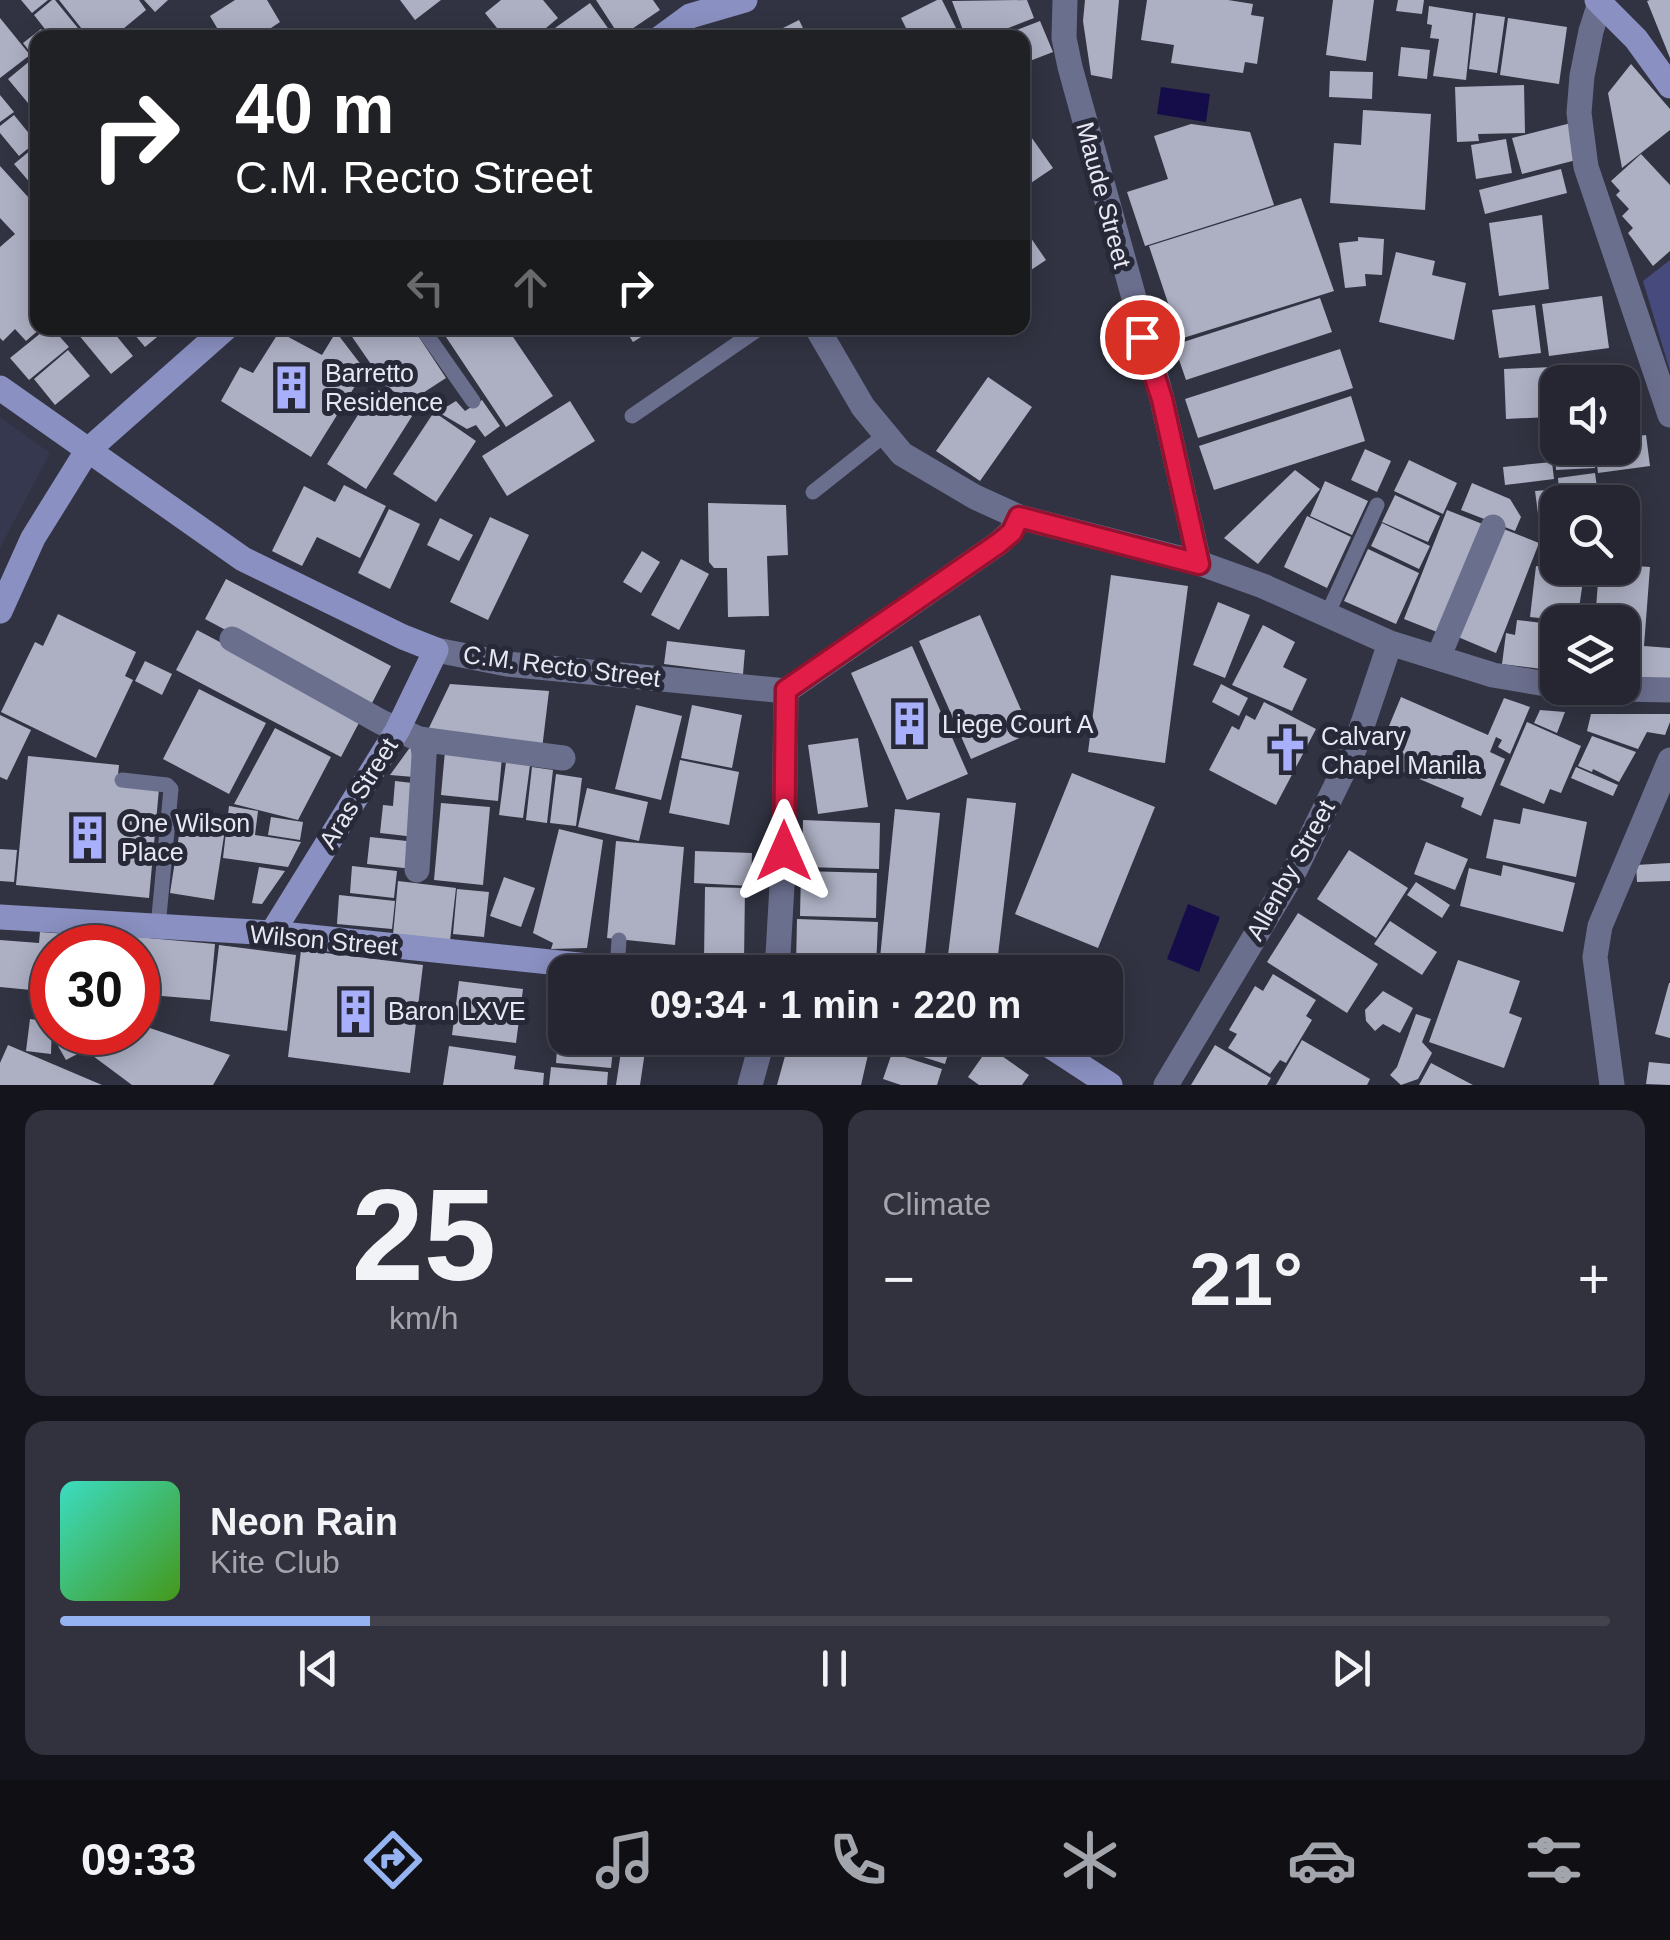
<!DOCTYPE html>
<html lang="en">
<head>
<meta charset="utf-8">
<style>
	:root { --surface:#252632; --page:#31323e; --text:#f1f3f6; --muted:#a3a5ac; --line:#42434d; --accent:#95b2f1 }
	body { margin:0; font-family:Arial,sans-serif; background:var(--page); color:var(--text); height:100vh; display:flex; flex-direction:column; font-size:38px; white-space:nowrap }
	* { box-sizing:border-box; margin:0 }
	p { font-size:32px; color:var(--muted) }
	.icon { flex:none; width:55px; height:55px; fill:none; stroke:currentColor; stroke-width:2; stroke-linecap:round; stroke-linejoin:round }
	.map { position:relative; height:1085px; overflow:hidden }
	.sheet { display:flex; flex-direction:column; gap:25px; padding:25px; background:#14151c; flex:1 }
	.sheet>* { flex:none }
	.hud { position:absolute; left:30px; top:30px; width:1000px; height:305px; border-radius:20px; box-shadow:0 5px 25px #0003,0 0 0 2px var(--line); background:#202124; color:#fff; overflow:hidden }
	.controls { position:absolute; left:1540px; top:365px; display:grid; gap:20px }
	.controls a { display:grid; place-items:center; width:100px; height:100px; border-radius:20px; background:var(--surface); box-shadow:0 5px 25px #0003,0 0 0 2px var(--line); font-size:50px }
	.speed { position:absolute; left:30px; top:925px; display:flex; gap:20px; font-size:50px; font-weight:700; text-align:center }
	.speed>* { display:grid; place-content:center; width:130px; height:130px; border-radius:50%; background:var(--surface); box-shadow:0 5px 25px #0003,0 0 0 2px var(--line); line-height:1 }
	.speed .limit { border:15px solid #d22; background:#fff; color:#111 }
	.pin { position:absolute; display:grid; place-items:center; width:85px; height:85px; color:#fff; margin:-42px; border:5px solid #fff; border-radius:50%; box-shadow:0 2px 10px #0007 }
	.me { position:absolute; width:110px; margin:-55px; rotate:0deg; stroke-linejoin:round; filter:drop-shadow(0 0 8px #0008) }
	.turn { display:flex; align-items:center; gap:35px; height:210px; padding:0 40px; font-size:45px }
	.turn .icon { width:130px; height:130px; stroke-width:2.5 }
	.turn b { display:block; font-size:70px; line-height:85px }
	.lanes { display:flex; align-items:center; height:95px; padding:0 40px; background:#0003; justify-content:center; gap:50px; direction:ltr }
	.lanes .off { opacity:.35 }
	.big { font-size:75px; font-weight:700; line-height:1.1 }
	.sheet .card { flex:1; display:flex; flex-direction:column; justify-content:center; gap:15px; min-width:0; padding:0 35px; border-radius:20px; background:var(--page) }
	.sheet .dial { align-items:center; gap:0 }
	.dial b { font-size:130px; line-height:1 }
	.song { display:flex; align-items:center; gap:30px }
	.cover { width:120px; height:120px; border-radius:15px; background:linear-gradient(135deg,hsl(170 70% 55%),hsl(100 70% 35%)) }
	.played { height:10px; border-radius:5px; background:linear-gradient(90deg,var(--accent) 20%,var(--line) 20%) }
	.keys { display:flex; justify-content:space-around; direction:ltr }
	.heat { display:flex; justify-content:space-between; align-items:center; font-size:55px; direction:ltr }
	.sheet .tiles { flex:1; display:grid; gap:25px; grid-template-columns:1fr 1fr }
	.card:last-child { grid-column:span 2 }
	.trip { position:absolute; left:548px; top:955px; width:575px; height:100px; border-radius:20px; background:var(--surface); box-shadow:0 5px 25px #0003,0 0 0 2px var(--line); font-weight:700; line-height:100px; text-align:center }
	.tabs { display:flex; height:160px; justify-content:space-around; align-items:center; background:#0f0f14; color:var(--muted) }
	.tabs .icon { width:70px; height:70px }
	.tabs .on { color:var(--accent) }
	.tabs b { font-size:45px; color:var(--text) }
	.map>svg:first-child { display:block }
	.built { fill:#35384e }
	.green { fill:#464a7c }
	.water { fill:#150d4a }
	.building { fill:#adb0c3 }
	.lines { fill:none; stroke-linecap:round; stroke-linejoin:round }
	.lane { stroke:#6b6f8e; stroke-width:15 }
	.street { stroke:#6b6f8e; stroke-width:25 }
	.secondary { stroke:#8a90c1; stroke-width:25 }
	.route-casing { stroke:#92132f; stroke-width:25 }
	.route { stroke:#e11d48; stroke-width:18 }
	.labels { text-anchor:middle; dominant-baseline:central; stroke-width:10; stroke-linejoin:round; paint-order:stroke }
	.street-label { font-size:25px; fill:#e7e8f3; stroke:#272938 }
	.poi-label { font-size:25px; fill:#e7e8f3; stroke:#272938; text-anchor:start }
</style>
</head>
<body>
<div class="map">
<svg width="1670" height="1085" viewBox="0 0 1670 1085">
	<rect width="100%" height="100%" fill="#313342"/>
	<path class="built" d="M0 417 50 453 0 548Z"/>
	<path class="green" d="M1670 260V371L1643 281Z"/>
	<path class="water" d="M1161 87 1210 94 1206 122 1157 114Z
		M1188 904 1220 917 1199 972 1167 959Z"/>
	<path class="building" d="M21 0H48L32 13Z
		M52 0H55L86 38H52L34 15Z
		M59 0H139L146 10 112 38H89Z
		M144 0H168L155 12Z
		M235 0H267L280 22 256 38H223L210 16Z
		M400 0H441L415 20Z
		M501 0H543L558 18 534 38H505L485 13Z
		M596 0H653L660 10 620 37Z
		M937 0H942L961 38H911L901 18Z
		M1027 0 1034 18 993 34 994 38H966L952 1Z
		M1085 0H1119L1112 79 1091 75 1083 21Z
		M1147 0H1228L1253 4 1251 15 1264 17 1257 64 1245 62 1243 73 1171 63 1174 45 1141 40Z
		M1333 0H1374L1366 61 1326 55Z
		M1398 0H1424L1422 14 1396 11Z
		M1650 0H1670V58L1647 1Z
		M590 3 615 38H541Z
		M1429 6 1473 13 1466 80 1433 76 1439 39 1430 38 1432 25 1427 24Z
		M1476 13 1505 17 1497 73 1469 69Z
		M0 18 30 55 0 78Z
		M1508 18 1567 27 1559 84 1500 75Z
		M799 20 808 38H763Z
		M1040 21 1053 52 1022 64V38L998 37Z
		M41 29 47 38H38V62L23 43Z
		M1401 47 1430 50 1427 79 1398 76Z
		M31 60 38 68V115L8 79Z
		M1631 64 1670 109V130L1622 168 1608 93Z
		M1330 71 1373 72 1372 99 1329 97Z
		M1524 85 1525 133 1478 134 1479 141 1457 142 1455 87Z
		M0 95 14 112 0 122Z
		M1363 110 1431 114 1425 210 1330 203 1334 143 1361 145Z
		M14 115 36 142 19 156 0 133V126Z
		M1571 123 1580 159 1522 174 1512 138Z
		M1022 124 1053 168 1022 189Z
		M1191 124 1250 132 1274 205 1145 246 1127 192 1168 179 1154 136Z
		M1506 139 1512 173 1476 179 1471 145Z
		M38 144V192L14 164Z
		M1641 154 1670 185V251L1653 266 1628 233 1633 228 1622 216 1629 209 1616 195 1620 191 1611 181Z
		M0 166 38 208V328H41L26 341 15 329 3 341 0 338V247L15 234 0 218Z
		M1561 169 1567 193 1485 214 1479 190Z
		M1301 198 1334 291 1180 339 1149 246Z
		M1542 215 1549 289 1499 296 1489 223Z
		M1022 225 1046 260 1022 276Z
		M1358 237 1384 239 1382 275 1365 274 1366 286 1345 288 1339 243 1358 241Z
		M1396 252 1435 261 1432 275 1466 283 1454 340 1379 322Z
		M1602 296 1609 348 1549 356 1542 304Z
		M1320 298 1332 332 1186 380 1174 345Z
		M1535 305 1541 353 1499 358 1492 310Z
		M47 328H52L69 347 29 380 10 358Z
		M73 328H110L133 356 111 374Z
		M129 328H168L145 347Z
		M346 328H413L446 378 409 402 386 386Z
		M440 328H507L553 396 506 427Z
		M624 328H656L633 342Z
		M279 332 322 355 336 332 365 370 311 457 221 401 240 367 253 373Z
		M1340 349 1353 388 1198 438 1185 399Z
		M68 350 90 376 55 405 34 379Z
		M1575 366V382H1558V430L1550 431 1549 417 1506 419 1504 369Z
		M988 377 1032 407 980 481 936 451Z
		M375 388 414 413 366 489 327 464Z
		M1351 396 1365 441 1214 490 1199 446Z
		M482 400 500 426 485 437 476 425 467 429 438 412 456 401 465 411Z
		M570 401 595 441 507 496 482 456Z
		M434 412 476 441 436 502 393 474Z
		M1646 435 1650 466 1598 473 1595 448H1622V438Z
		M1555 448H1594L1595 468 1556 470Z
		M1365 449 1391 461 1377 492 1351 480Z
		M1409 460 1457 483 1443 514 1394 491Z
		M1552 462 1554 479 1505 485 1503 467Z
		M1295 470 1320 489 1258 564 1224 538Z
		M1595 473 1599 502H1558V534L1541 536 1535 491 1559 489 1558 478Z
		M1325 481 1368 501 1352 535 1310 516Z
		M1472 483 1510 499 1521 517 1515 531 1461 510Z
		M344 485 386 506 360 558 317 537 302 566 272 551 304 486 335 502Z
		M1395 495 1440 516 1428 542 1382 522Z
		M708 503 786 505 788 555 767 556 769 616 728 617 727 568H714L709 562Z
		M389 509 420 524 390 589 358 573Z
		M1447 510 1485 525 1442 634 1404 619Z
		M1307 516 1351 537 1327 588 1284 567Z
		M490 517 529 535 488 620 450 602Z
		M440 518 473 535 459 561 427 545Z
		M1382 523 1430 546 1419 569 1371 546Z
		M1501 528 1539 543 1496 653 1458 637Z
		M1368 549 1419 573 1396 624 1344 601Z
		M642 551 660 562 641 593 623 582Z
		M681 559 709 574 679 630 651 615Z
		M1622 565 1650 567 1644 646 1670 648V679L1622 676V622H1595L1599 568H1622Z
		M1536 566 1584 574 1577 622 1530 617Z
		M1111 575 1188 586 1165 763 1088 752Z
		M226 579 391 666 370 707 205 619Z
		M1218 602 1250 615 1225 678 1193 665Z
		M58 614 136 652 125 676 133 680 96 758 1 712 35 642 43 646Z
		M980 615 1031 733 971 759 919 641Z
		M1517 620 1558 625V671L1502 664 1506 633 1515 635Z
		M1263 625 1295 642 1283 667 1307 679 1292 711 1232 685Z
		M197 630 362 717 341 757 176 670Z
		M667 641 745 650 743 674 664 664Z
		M912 646 968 774 907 800 851 673Z
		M145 661 172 674 162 695 135 681Z
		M450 684 549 691 542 749 426 734Z
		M1221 684 1248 698 1239 716 1212 702Z
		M199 689 266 723 229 794 163 759Z
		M1401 697 1488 735 1504 698 1530 707 1510 754 1498 747 1502 740 1496 737 1490 752 1505 759 1481 816 1461 807 1464 798 1389 766 1403 732 1389 726Z
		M1264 702 1316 729 1276 805 1209 770 1232 726 1239 730 1246 715 1255 720Z
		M636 705 682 716 661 800 615 789Z
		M692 705 742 715 732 768 681 758Z
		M1540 710 1565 712 1557 733 1534 723Z
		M1591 714H1670V722L1665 735 1647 732 1638 749 1587 731Z
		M0 715 31 730 7 780 0 777Z
		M1527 722 1581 746 1561 793 1550 789 1544 804 1500 785Z
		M275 728 331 757 298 820 234 804Z
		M1592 736 1636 752 1619 782 1593 769 1592 772 1578 766Z
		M858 738 868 807 818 814 808 745Z
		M411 746 414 777 390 775Z
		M445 751 502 757 498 801 441 795Z
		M28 756 119 765 117 785 159 789 149 898 16 885Z
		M680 760 739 772 729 825 669 813Z
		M506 762 530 765 523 818 499 815Z
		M532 767 553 770 547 823 526 820Z
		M1576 767 1618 785 1613 796 1571 778Z
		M1072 773 1155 807 1098 948 1015 914Z
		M556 774 582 778 576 826 550 823Z
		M395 781 421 784 415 837 380 833 383 805 393 806Z
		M587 788 648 802 639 841 578 827Z
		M967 798 1016 803 996 972H946Z
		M441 803 490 807 483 885 434 880Z
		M229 806 258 811 255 835 301 842 288 867 223 858Z
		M1523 808 1587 822 1576 877 1486 858 1494 819 1520 824Z
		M895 809 940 813 924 963 880 958Z
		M182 816 226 823 214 900 170 893Z
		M271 817 303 822 300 840 268 835Z
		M803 820 880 823 879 869 802 867Z
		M559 829 603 840 587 948 551 949 553 943 533 933Z
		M370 837 416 842 413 869 367 864Z
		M616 841 684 847 675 945 607 938Z
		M1426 842 1468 859 1455 890 1414 874Z
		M0 849 17 850 14 882 0 881Z
		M1349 850 1408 888 1376 938 1317 899Z
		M695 851 752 853 751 886 694 883Z
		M1670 863V881L1637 882 1636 865Z
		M1503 865 1575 883 1563 932 1460 906 1469 868 1501 876Z
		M352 866 397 871 394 898 350 893Z
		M259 867 285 871 262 904 252 903Z
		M801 871 877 873 876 918 800 916Z
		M504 877 535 888 521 927 490 916Z
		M398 881 456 888 450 941 393 935Z
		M1416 882 1450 905 1442 918 1407 895Z
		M705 887 745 888 744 962 704 961Z
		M457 889 489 892 484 937 453 934Z
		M339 895 395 901 392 929 337 924Z
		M1298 913 1378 964 1347 1013 1267 962Z
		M797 919 878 922 876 967 796 965Z
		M1390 921 1437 952 1422 975 1374 944Z
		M40 932 80 935 79 948H52V992L0 987V940L39 943Z
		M103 934 215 944 210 1000 138 994V948H102Z
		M219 945 296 955 287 1031 210 1021Z
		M301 950 423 965 410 1073 288 1057Z
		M1458 960 1520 981 1509 1013 1522 1018 1504 1068 1429 1042Z
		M1273 974 1316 1000 1306 1016 1312 1020 1286 1063 1280 1060 1270 1074 1228 1048 1237 1034 1229 1030 1255 986 1263 991Z
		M459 981 523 989 516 1043 452 1035Z
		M1669 983H1670V1038L1655 1034Z
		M1383 991 1413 1008 1400 1033 1383 1024 1375 1031 1366 1021 1365 1010Z
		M561 996H565V1031L558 1030Z
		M1416 1014 1431 1019 1422 1042 1432 1053 1418 1079 1401 1085 1390 1075 1397 1067Z
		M30 1019 52 1022 51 1054 26 1051Z
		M138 1024 230 1055 213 1085H132L85 1050 66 1060 58 1046 60 1032H138Z
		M558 1036 614 1040 611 1068 556 1063Z
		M623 1038H647L640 1085H616Z
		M790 1038 835 1047 838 1038 870 1046 861 1085H777Z
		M895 1038H953L945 1064 892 1047Z
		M1302 1040 1370 1079 1367 1085H1276Z
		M8 1045 102 1085H0V1063Z
		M1215 1045 1271 1078 1267 1085H1191Z
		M449 1046 516 1056 514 1069 544 1073 543 1085H443Z
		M989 1047 1029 1075 1022 1085H979L968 1077Z
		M892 1053 942 1069 937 1085H901L883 1079Z
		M1649 1062 1670 1064V1085L1646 1084Z
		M1431 1063 1473 1085H1419Z
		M551 1067 608 1072 607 1085H549Z"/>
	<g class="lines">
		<path class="lane" d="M422 328 473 401
			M632 416 760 328
			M813 492 886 434
			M1327 615 1377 505
			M122 780 167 785 171 789 158 927
			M617 969 619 940"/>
		<path class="street" d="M1065 0 1064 38 1070 67 1162 399 1199 563
			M1601 0 1591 31 1582 76 1579 113 1586 167 1670 415
			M817 328 863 407 902 454 975 497 1019 517 1199 563 1263 586 1390 643 1493 675 1558 686
			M232 639 381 722 419 739 563 758
			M436 650 507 664 786 691 999 543 1011 532 1019 517
			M1438 658 1493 527
			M1569 688 1670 690
			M417 870 425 740
			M777 972 784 851 786 691
			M750 1085 763 1038
			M1166 1085 1296 868 1355 747 1390 643
			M1612 1085 1595 957 1600 926 1670 760"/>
		<path class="secondary" d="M1597 0 1636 39 1670 86
			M660 38 690 16 745 0
			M0 388 243 559 403 637 436 650 397 731 272 933
			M0 611 33 538 87 451 226 328
			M0 917 272 933 646 972
			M1038 1038 1110 1085"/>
	</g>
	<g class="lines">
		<defs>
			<path id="route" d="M784 851 786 690 999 543 1012 532 1019 517 1199 564 1162 399 1142 337"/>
		</defs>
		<use href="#route" class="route-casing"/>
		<use href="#route" class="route"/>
	</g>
	<defs>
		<symbol id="building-bare" viewBox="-9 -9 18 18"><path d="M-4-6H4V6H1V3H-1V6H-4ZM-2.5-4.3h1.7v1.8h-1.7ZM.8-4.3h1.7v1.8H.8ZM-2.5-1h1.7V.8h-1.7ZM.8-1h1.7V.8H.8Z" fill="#a8b0fc" stroke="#272938" stroke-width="2.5" paint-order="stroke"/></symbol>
		<symbol id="church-bare" viewBox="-9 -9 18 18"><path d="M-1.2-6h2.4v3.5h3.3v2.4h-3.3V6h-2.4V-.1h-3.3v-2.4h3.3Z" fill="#a8b0fc" stroke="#272938" stroke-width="2.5" paint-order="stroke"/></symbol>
	</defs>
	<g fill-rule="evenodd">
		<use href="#building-bare" x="260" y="356" width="63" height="63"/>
		<use href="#building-bare" x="878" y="692" width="63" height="63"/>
		<use href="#church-bare" x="1256" y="718" width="63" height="63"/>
		<use href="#building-bare" x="56" y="806" width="63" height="63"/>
		<use href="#building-bare" x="324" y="980" width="63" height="63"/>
	</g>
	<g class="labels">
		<g class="street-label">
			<text transform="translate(1104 195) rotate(75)">Maude Street</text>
			<text transform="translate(562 666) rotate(7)">C.M. Recto Street</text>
			<text transform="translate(358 793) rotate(-58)">Aras Street</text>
			<text transform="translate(1290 870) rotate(-61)">Allenby Street</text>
			<text transform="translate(324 940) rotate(5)">Wilson Street</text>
		</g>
		<g class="poi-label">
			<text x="325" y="373">Barretto<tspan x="325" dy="29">Residence</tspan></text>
			<text x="942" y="724">Liege Court A</text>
			<text x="1321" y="736">Calvary<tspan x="1321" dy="29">Chapel Manila</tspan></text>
			<text x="121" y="823">One Wilson<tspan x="121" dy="29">Place</tspan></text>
			<text x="388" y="1011">Baron LXVE</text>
		</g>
	</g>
</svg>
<div class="controls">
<a><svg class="icon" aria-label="sound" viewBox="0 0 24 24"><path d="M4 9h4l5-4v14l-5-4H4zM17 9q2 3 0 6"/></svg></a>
<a><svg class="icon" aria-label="search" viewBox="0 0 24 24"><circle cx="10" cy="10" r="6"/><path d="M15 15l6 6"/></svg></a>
<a><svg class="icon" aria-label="layers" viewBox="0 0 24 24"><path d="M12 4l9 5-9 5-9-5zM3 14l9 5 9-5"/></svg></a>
</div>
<div class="speed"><div class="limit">30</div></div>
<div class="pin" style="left:1142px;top:337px;background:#d93025"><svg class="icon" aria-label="arrive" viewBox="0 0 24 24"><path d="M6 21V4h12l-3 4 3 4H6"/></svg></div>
<svg class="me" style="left:784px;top:851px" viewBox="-20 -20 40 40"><path d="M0-17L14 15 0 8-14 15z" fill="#e11d48" stroke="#fff" stroke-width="4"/></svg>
<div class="trip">09:34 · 1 min · 220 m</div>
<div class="hud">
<div class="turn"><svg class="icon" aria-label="right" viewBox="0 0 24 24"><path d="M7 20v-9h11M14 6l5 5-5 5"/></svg><div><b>40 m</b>C.M. Recto Street</div></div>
<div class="lanes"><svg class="icon off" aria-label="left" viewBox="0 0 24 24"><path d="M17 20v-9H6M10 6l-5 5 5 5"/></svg><svg class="icon off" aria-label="ahead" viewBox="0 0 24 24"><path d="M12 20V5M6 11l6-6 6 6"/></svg><svg class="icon" aria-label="right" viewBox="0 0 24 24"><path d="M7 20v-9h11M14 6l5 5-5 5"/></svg></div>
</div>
</div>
<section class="sheet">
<div class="tiles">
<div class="card dial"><b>25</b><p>km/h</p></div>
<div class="card"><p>Climate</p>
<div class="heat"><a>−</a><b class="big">21°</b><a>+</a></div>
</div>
<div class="card">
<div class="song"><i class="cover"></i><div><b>Neon Rain</b><p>Kite Club</p></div></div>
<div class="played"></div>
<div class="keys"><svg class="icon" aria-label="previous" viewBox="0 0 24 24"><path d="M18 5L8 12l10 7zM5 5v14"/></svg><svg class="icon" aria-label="pause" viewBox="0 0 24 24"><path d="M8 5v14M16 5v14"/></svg><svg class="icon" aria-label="next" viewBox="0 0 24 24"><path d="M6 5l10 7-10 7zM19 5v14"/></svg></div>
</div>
</div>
</section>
<nav class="tabs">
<b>09:33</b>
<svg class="icon on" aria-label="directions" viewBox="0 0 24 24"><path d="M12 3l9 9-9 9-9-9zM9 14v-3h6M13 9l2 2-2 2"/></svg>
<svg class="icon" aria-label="music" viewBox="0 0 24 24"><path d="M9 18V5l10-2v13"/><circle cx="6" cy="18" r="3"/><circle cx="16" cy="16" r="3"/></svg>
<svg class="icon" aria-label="phone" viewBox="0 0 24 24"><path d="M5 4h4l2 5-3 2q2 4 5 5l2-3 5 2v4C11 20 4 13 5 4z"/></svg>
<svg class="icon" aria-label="climate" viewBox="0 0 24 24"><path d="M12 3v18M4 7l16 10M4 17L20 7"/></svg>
<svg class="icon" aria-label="car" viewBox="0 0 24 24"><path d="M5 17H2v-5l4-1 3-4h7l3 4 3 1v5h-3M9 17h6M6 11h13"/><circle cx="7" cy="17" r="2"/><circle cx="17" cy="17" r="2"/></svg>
<svg class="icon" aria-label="filters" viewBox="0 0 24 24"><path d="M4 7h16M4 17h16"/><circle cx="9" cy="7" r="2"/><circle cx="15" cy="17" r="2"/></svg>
</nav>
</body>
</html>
